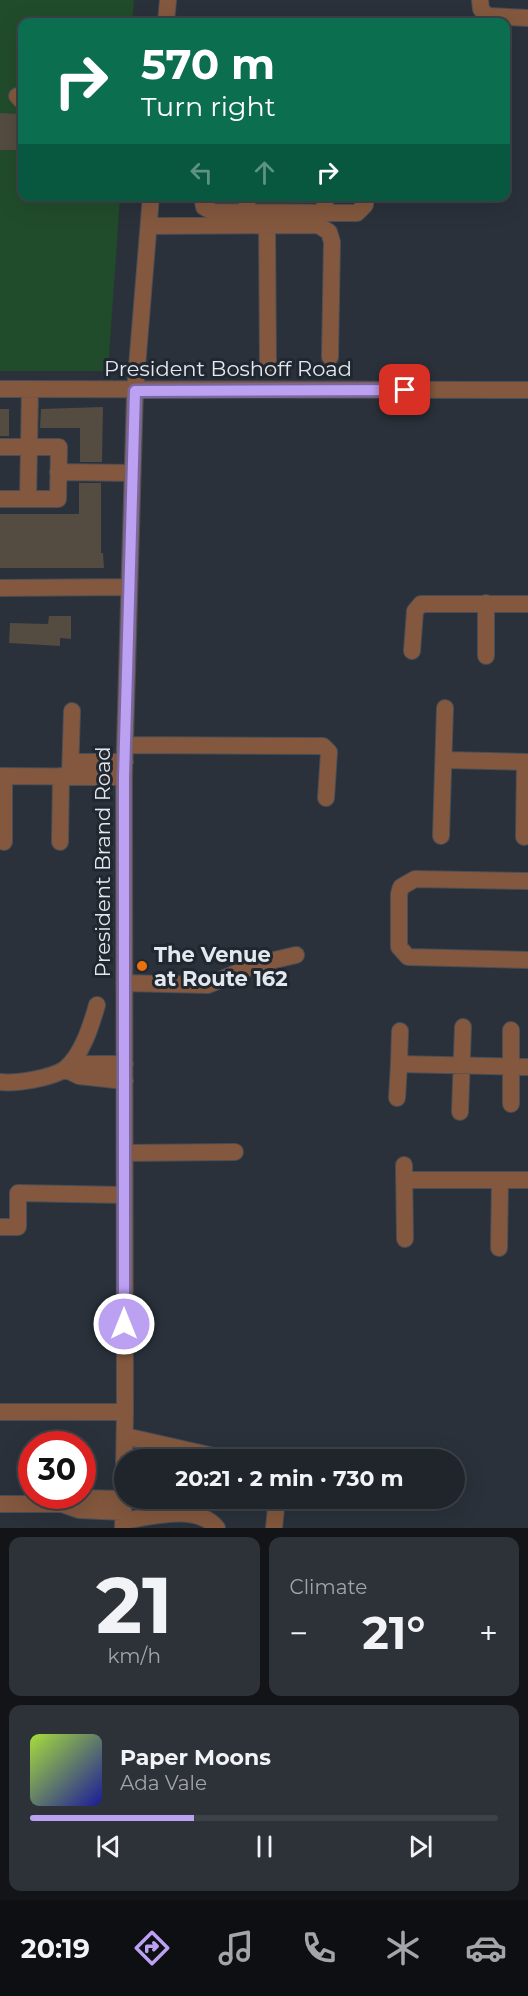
<!DOCTYPE html>
<html lang="en">
<head>
<meta charset="utf-8">
<style>
	:root { --surface:#20252c; --page:#2d3138; --text:#f1f3f6; --muted:#a2a5a9; --line:#3d4248; --accent:#bca0f2 }
	body { margin:0; font-family:Montserrat,sans-serif; background:var(--page); color:var(--text); height:100vh; display:flex; flex-direction:column; font-size:22px; white-space:nowrap }
	* { box-sizing:border-box; margin:0 }
	p { font-size:20px; color:var(--muted) }
	.icon { flex:none; width:33px; height:33px; fill:none; stroke:currentColor; stroke-width:2; stroke-linecap:round; stroke-linejoin:round }
	.map { position:relative; height:1528px; overflow:hidden }
	.sheet { display:flex; flex-direction:column; gap:9px; padding:9px; background:#121418; flex:1 }
	.sheet>* { flex:none }
	.guide { position:absolute; left:18px; top:18px; width:492px; height:183px; border-radius:12px; box-shadow:0 6px 24px #0002,0 0 0 2px var(--line); background:#0b6e4f; color:#fff; overflow:hidden }
	.speed { position:absolute; left:18px; top:1431px; display:flex; gap:12px; font-size:30px; font-weight:700; text-align:center }
	.speed>* { display:grid; place-content:center; width:78px; height:78px; border-radius:50%; background:var(--surface); box-shadow:0 6px 24px #0002,0 0 0 2px var(--line); line-height:1 }
	.speed .limit { border:9px solid #d22; background:#fff; color:#111 }
	.pin { position:absolute; display:grid; place-items:center; width:51px; height:51px; color:#fff; margin:-26px; border-radius:12px; box-shadow:0 3px 9px #0006 }
	.me { position:absolute; width:66px; margin:-33px; rotate:0deg; stroke-linejoin:round; filter:drop-shadow(0 0 4px #0008) }
	.turn { display:flex; align-items:center; gap:21px; height:126px; padding:0 24px; font-size:27px }
	.turn .icon { width:78px; height:78px; stroke-width:2.5 }
	.turn b { display:block; font-size:42px; line-height:51px }
	.lanes { display:flex; align-items:center; height:57px; padding:0 24px; background:#0003; justify-content:center; gap:30px; direction:ltr }
	.lanes .off { opacity:.35 }
	.big { font-size:45px; font-weight:700; line-height:1.1 }
	.sheet .card { flex:1; display:flex; flex-direction:column; justify-content:center; gap:9px; min-width:0; padding:0 21px; border-radius:12px; background:var(--page) }
	.sheet .dial { align-items:center; gap:0 }
	.dial b { font-size:78px; line-height:1 }
	.song { display:flex; align-items:center; gap:18px }
	.cover { width:72px; height:72px; border-radius:9px; background:linear-gradient(135deg,hsl(80 70% 55%),hsl(240 70% 35%)) }
	.played { height:6px; border-radius:3px; background:linear-gradient(90deg,var(--accent) 35%,var(--line) 35%) }
	.keys { display:flex; justify-content:space-around; direction:ltr }
	.heat { display:flex; justify-content:space-between; align-items:center; font-size:33px; direction:ltr }
	.sheet .tiles { flex:1; display:grid; gap:9px; grid-template-columns:1fr 1fr }
	.card:last-child { grid-column:span 2 }
	.trip { position:absolute; left:114px; top:1449px; width:351px; height:60px; border-radius:30px; background:var(--surface); box-shadow:0 6px 24px #0002,0 0 0 2px var(--line); font-weight:700; line-height:60px; text-align:center }
	.dock { display:flex; height:96px; justify-content:space-around; align-items:center; background:#0d0f12; color:var(--muted) }
	.dock .icon { width:42px; height:42px }
	.dock .current { color:var(--accent) }
	.dock b { font-size:27px; color:var(--text) }
	.map>svg:first-child { display:block }
	.green { fill:#214c2b }
	.building { fill:#544b41 }
	.lines { fill:none; stroke-linecap:round; stroke-linejoin:round }
	.minor-casing { stroke:#484e57; stroke-width:18 }
	.minor { stroke:#83583e; stroke-width:16 }
	.route-casing { stroke:#7a689d; stroke-width:15 }
	.route { stroke:#bca0f2; stroke-width:10 }
	.food-dot { fill:#e8710a; stroke:#212730; stroke-width:2 }
	.labels { text-anchor:middle; dominant-baseline:central; stroke-width:6; stroke-linejoin:round; paint-order:stroke }
	.street-label { font-size:21px; fill:#e3e8ee; stroke:#212730 }
	.poi-label { font-size:21px; font-weight:bold; fill:#e3e8ee; stroke:#212730; text-anchor:start }
</style>
</head>
<body>
<div class="map">
<svg width="528" height="1528" viewBox="0 0 528 1528">
	<rect width="100%" height="100%" fill="#2a313a"/>
	<path class="green" d="M0 0H134L132 22H22V196L120 197 108 371H0Z"/>
	<path class="building" d="M0 113 17 114 16 150H0Z
		M103 407 102 462H80V428H40L41 409Z
		M0 409H9V436H0Z
		M79 483H101V553H103L104 568H0V514H79Z
		M49 616H71V639L60 638V646L9 643 10 623 48 624Z"/>
	<g class="lines">
		<defs>
			<path id="minor" d="M480 0 481 9 487 16 528 18
				M166 22 168 0
				M17 96 22 101
				M202 196 204 207 213 212 357 213 365 205V196
				M247 196V212
				M325 196V213
				M267 225 268 364
				M149 226 318 225 329 232 332 242 330 357
				M0 389 528 390
				M0 447H59L58 499H0
				M58 472 132 473
				M28 499 30 389
				M0 588 129 587
				M412 651 415 611 421 604H528
				M486 656V603
				M125 745 323 746 329 752 326 798
				M445 760 528 762
				M0 776 124 777
				M70 776 72 711
				M70 776 78 762H125
				M441 836 445 708
				M524 837 525 762
				M4 842V776
				M60 842 61 776
				M528 881 415 879 401 887 399 894V947L408 957 528 960
				M124 983 208 985 257 964 296 955
				M511 1030V1104
				M399 1064 400 1031
				M65 1069 79 1076 125 1081
				M65 1069 79 1064H125
				M0 1082C16 1084 52 1078 65 1069 82 1055 91 1026 97 1005
				M397 1098 399 1064 528 1067
				M460 1112 463 1027
				M125 1153 235 1152
				M404 1165 405 1239
				M404 1180H528
				M0 1227H18V1193L124 1195
				M499 1248 500 1181
				M0 1412H125
				M125 1436 231 1460
				M0 1504H62L79 1498 122 1499
				M62 1504 79 1510 123 1512
				M123 1521C150 1517 197 1503 217 1528
				M123 1528 125 1412 124 777 135 391 151 196
				M274 1528 277 1498"/>
		</defs>
		<use href="#minor" class="minor-casing"/>
		<use href="#minor" class="minor"/>
	</g>
	<g class="lines">
		<defs>
			<path id="route" d="M124 1324V777L135 391 405 390"/>
		</defs>
		<use href="#route" class="route-casing"/>
		<use href="#route" class="route"/>
	</g>
	<circle class="food-dot" cx="142" cy="966" r="6"/>
	<g class="labels">
		<g class="street-label">
			<text x="228" y="368">President Boshoff Road</text>
			<text transform="translate(102 862) rotate(-90)">President Brand Road</text>
		</g>
		<g class="poi-label">
			<text x="154" y="954">The Venue<tspan x="154" dy="24">at Route 162</tspan></text>
		</g>
	</g>
</svg>
<div class="speed"><div class="limit">30</div></div>
<div class="pin" style="left:405px;top:390px;background:#d93025"><svg class="icon" aria-label="arrive" viewBox="0 0 24 24"><path d="M6 21V4h12l-3 4 3 4H6"/></svg></div>
<svg class="me" style="left:124px;top:1324px" viewBox="-20 -20 40 40"><circle r="17" fill="#bca0f2" stroke="#fff" stroke-width="3"/><path d="M0-11L8 9 0 5-8 9z" fill="#fff"/></svg>
<div class="trip">20:21 · 2 min · 730 m</div>
<div class="guide">
<div class="turn"><svg class="icon" aria-label="right" viewBox="0 0 24 24"><path d="M7 20v-9h11M14 6l5 5-5 5"/></svg><div><b>570 m</b>Turn right</div></div>
<div class="lanes"><svg class="icon off" aria-label="left" viewBox="0 0 24 24"><path d="M17 20v-9H6M10 6l-5 5 5 5"/></svg><svg class="icon off" aria-label="ahead" viewBox="0 0 24 24"><path d="M12 20V5M6 11l6-6 6 6"/></svg><svg class="icon" aria-label="right" viewBox="0 0 24 24"><path d="M7 20v-9h11M14 6l5 5-5 5"/></svg></div>
</div>
</div>
<section class="sheet">
<div class="tiles">
<div class="card dial"><b>21</b><p>km/h</p></div>
<div class="card"><p>Climate</p>
<div class="heat"><a>−</a><b class="big">21°</b><a>+</a></div>
</div>
<div class="card">
<div class="song"><i class="cover"></i><div><b>Paper Moons</b><p>Ada Vale</p></div></div>
<div class="played"></div>
<div class="keys"><svg class="icon" aria-label="previous" viewBox="0 0 24 24"><path d="M18 5L8 12l10 7zM5 5v14"/></svg><svg class="icon" aria-label="pause" viewBox="0 0 24 24"><path d="M8 5v14M16 5v14"/></svg><svg class="icon" aria-label="next" viewBox="0 0 24 24"><path d="M6 5l10 7-10 7zM19 5v14"/></svg></div>
</div>
</div>
</section>
<nav class="dock">
<b>20:19</b>
<svg class="icon current" aria-label="directions" viewBox="0 0 24 24"><path d="M12 3l9 9-9 9-9-9zM9 14v-3h6M13 9l2 2-2 2"/></svg>
<svg class="icon" aria-label="music" viewBox="0 0 24 24"><path d="M9 18V5l10-2v13"/><circle cx="6" cy="18" r="3"/><circle cx="16" cy="16" r="3"/></svg>
<svg class="icon" aria-label="phone" viewBox="0 0 24 24"><path d="M5 4h4l2 5-3 2q2 4 5 5l2-3 5 2v4C11 20 4 13 5 4z"/></svg>
<svg class="icon" aria-label="climate" viewBox="0 0 24 24"><path d="M12 3v18M4 7l16 10M4 17L20 7"/></svg>
<svg class="icon" aria-label="car" viewBox="0 0 24 24"><path d="M5 17H2v-5l4-1 3-4h7l3 4 3 1v5h-3M9 17h6M6 11h13"/><circle cx="7" cy="17" r="2"/><circle cx="17" cy="17" r="2"/></svg>
</nav>
</body>
</html>
